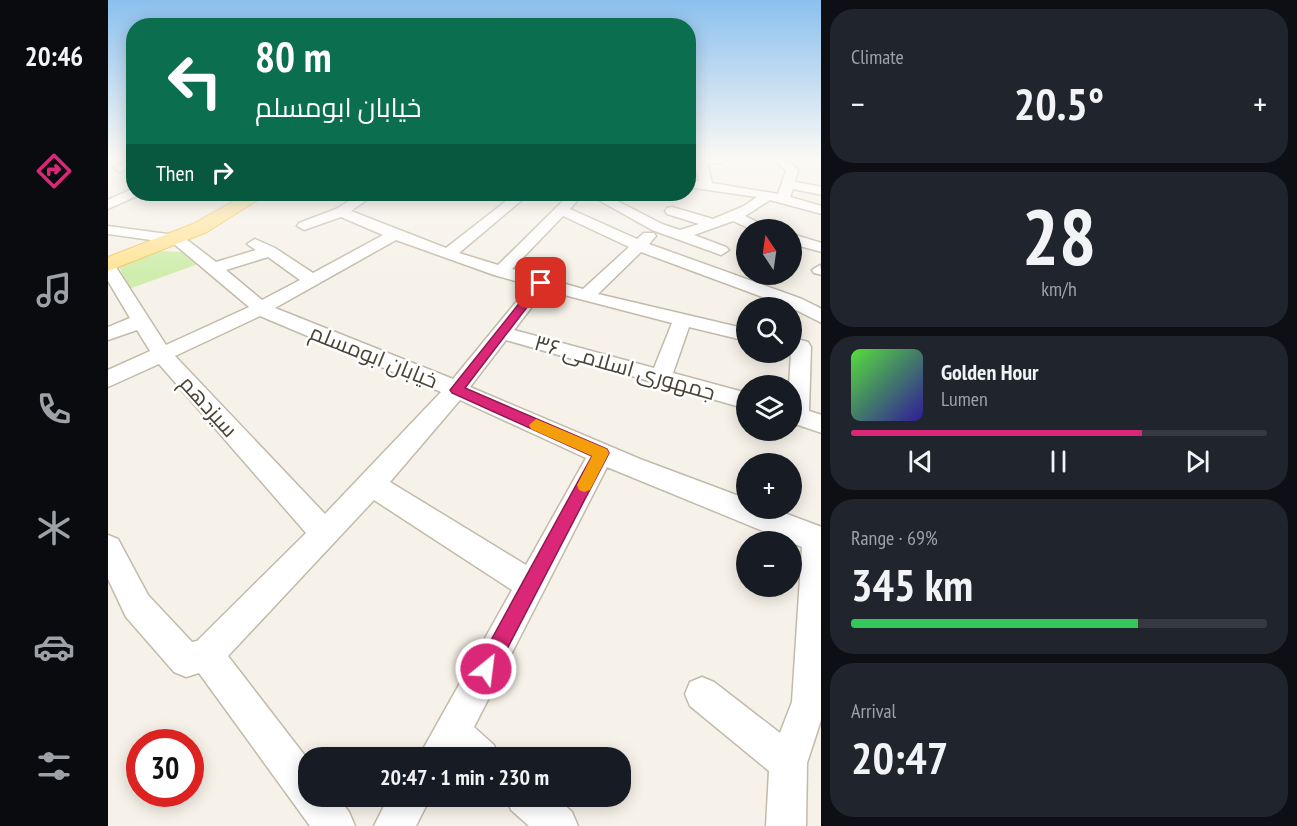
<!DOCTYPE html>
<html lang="en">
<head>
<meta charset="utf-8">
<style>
	:root { --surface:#171b24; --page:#20242c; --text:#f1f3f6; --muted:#9ea1a6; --line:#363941; --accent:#db2777 }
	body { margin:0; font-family:"PT Sans Narrow",Cairo,sans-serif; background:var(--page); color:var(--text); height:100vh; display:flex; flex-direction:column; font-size:22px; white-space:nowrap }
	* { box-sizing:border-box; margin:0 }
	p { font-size:20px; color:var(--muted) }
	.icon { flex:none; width:33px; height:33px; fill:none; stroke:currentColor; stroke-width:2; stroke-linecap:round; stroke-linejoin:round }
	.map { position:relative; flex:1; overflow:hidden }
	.panel { display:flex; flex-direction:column; gap:9px; padding:9px; background:#0d0f14; width:476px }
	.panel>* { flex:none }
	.hud { position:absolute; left:18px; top:18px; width:570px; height:183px; border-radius:24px; box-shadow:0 3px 15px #0003; background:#0b6e4f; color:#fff; overflow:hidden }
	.needle { width:39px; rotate:347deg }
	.controls { position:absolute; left:628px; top:219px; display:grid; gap:12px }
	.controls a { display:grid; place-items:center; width:66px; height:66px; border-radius:50%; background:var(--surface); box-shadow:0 3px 15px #0003; font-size:30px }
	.speed { position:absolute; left:18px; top:729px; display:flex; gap:12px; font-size:30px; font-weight:700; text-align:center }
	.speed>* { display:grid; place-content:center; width:78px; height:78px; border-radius:50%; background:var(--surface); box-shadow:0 3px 15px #0003; line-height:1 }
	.speed .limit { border:9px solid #d22; background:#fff; color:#111 }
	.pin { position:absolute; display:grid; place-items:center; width:51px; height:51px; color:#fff; margin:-26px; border-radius:12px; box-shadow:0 3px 9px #0006 }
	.me { position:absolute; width:66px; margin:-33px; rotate:29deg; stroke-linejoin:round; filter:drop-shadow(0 0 4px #0008) }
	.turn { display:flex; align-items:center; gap:21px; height:126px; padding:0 30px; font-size:27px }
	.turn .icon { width:78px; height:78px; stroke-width:2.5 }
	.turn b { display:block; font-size:42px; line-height:51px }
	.then { display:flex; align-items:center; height:57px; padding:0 30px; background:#0003; gap:12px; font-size:22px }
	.big { font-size:45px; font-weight:600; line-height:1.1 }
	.panel .widget { flex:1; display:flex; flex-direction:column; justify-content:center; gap:9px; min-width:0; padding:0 21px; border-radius:24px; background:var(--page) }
	.panel .dial { align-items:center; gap:0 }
	.dial b { font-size:78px; line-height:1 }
	.song { display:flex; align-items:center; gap:18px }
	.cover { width:72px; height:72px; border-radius:9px; background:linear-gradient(135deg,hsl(110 70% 55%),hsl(250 70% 35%)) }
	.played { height:6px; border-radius:3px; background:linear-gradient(90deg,var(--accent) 70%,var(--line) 70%) }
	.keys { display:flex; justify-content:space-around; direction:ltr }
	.heat { display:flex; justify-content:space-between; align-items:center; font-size:33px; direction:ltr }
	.charge { height:9px; border-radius:4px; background:linear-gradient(90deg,#34c759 69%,var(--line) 0) }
	.trip { position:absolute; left:190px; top:747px; width:333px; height:60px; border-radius:24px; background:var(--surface); box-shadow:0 3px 15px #0003; font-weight:600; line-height:60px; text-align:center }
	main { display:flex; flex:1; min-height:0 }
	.dock { display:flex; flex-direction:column; width:108px; justify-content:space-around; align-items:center; background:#090b0e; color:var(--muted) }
	.dock .icon { width:42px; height:42px }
	.dock .on { color:var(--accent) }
	.dock b { font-size:27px; color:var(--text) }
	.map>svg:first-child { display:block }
	.green { fill:#d0edae }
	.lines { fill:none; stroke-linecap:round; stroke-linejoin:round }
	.minor-casing { stroke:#c2baaa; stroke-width:3 }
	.major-casing { stroke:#efc65e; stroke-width:2 }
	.minor { fill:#fff; fill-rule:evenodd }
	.major { fill:#ffe499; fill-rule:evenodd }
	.route { fill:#db2777; stroke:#8e194d; stroke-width:1.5 }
	.slow { fill:#f59e0b }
	.labels { text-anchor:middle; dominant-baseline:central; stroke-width:5; stroke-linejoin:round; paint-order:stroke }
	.street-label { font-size:22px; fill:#4b4336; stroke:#fff }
</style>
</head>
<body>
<main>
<nav class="dock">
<b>20:46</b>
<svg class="icon on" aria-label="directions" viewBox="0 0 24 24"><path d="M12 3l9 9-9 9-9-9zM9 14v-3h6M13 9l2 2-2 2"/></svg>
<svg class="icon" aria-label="music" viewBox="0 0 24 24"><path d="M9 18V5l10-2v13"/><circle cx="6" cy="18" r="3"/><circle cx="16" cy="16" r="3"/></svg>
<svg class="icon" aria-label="phone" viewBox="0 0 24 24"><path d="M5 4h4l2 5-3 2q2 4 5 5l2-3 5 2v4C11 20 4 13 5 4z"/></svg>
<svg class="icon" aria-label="climate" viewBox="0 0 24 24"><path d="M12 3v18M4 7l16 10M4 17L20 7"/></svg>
<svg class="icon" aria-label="car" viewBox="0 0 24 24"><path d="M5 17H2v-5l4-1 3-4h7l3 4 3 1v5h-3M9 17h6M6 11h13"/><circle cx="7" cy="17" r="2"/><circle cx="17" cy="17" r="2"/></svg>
<svg class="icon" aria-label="filters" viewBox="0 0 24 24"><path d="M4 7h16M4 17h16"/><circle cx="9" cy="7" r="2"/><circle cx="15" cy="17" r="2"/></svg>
</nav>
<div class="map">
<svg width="714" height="826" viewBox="0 0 714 826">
	<rect width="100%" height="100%" fill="#f6f2e9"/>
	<path class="green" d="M49 251 78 252 90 264 21 289 11 266Z"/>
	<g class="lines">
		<defs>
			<path id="minor" d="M26 157V165L12 172 6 168Z
				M590 157H616L620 160 614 163H599L604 183 670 194 678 171 664 157H677L690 170 687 182 714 187V195L685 189 682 197 714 206V214L662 200 637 216 666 230H645L625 221 586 235 618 247 621 250 613 255 544 230 480 194H496L554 224 572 230 591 224 559 214 557 211 559 208 564 207 605 219 636 206 649 197 580 187V179L591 181 586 160Z
				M26 188V194L31 195 0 209V200Z
				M109 194H129L144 197 146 200 139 204 111 197Z
				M252 194H267L243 211 338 248 407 194H421L351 253 390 265 462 194H475L462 209 529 239 536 233H546L548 236 541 244 694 299 714 309V323L684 308 533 252 490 294 639 329V341L581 327 565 373 639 393V409L398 340 362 387 532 459 639 499V508H663L714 527V717L699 763 698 826H658L661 771 582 706 577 694 582 682 594 677 606 682 672 733 684 702 694 547 499 467 366 727 386 745 391 758H310L404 590 266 500 120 656 201 761V796H229L241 812 247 826H202L91 673 78 677 66 672 18 617 0 579V535L10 539 40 595 84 642 89 641 198 533 51 364 0 387V370L42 351 29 330 0 340V327L22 318 0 281V262L6 264 58 345 141 307 65 243 0 234V226L74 236 108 262 148 250 139 244 147 239 167 248 205 273 275 235 233 217 196 230 189 226 191 223 228 209ZM455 216 521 247 475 289 404 269ZM288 240 386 275 422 285 345 379 167 308ZM160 257 192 280 154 300 118 270ZM437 290 564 323 546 368 406 330ZM152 316 333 392 217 514 67 356ZM352 400 478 458 418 565 282 482Z
				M684 234 714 243V252L684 244Z
				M712 265 714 275 706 273 704 270Z
				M693 340 700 342 703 347 701 411 714 415V433L684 423V386H681L683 352 686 342Z
				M281 796H323L308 826H266Z
				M398 796H447L464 812 470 826H421L403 810Z"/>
			<path id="major" d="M138 194H159L99 232 0 271V257L85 224Z"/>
		</defs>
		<use href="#minor" class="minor-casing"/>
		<use href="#major" class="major-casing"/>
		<use href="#minor" class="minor"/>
		<use href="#major" class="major"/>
	</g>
	<linearGradient id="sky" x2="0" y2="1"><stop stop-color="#8bc0ee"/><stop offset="0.58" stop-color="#fbf9f5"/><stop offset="1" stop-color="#fbf9f5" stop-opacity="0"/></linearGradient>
	<rect width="714" height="273" fill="url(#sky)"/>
	<path class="route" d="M433 280 436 281V285L357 388 499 449 501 453 385 676 378 679 371 676 368 669 371 662 484 456 344 393 342 390 429 281Z"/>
	<path class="slow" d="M428 419 499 449 501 453 482 490 476 492 471 490 469 485 484 456 423 429 421 425Z"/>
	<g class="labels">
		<g class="street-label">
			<text transform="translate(266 356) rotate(22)">خیابان ابومسلم</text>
			<text transform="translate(517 367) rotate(16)">جمهوری اسلامی ۳۶</text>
			<text transform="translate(101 406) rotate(48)">سیزدهم</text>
		</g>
	</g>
</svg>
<div class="controls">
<a><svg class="needle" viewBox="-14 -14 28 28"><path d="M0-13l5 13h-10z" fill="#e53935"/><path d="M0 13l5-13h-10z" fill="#9ea1a6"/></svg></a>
<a><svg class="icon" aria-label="search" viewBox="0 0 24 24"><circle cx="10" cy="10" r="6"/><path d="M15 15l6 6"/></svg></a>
<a><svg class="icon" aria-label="layers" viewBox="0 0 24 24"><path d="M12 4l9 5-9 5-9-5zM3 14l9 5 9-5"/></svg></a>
<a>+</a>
<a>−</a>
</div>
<div class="speed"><div class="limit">30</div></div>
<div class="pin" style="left:433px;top:283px;background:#d93025"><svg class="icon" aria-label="arrive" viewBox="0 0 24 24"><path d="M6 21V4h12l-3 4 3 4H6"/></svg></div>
<svg class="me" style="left:378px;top:669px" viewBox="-20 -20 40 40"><circle r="17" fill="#db2777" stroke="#fff" stroke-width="3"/><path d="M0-11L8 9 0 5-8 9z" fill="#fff"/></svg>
<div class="trip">20:47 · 1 min · 230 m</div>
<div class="hud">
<div class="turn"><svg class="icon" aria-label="left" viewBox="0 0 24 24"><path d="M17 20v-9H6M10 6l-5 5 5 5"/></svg><div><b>80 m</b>خیابان ابومسلم</div></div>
<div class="then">Then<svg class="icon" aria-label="right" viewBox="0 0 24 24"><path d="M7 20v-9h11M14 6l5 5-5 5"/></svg></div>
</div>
</div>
<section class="panel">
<div class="widget"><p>Climate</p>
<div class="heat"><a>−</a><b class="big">20.5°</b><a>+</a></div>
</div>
<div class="widget dial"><b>28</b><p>km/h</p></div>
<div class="widget">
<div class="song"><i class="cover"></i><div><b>Golden Hour</b><p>Lumen</p></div></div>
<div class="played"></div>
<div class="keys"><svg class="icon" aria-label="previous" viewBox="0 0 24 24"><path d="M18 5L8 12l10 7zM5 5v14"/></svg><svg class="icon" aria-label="pause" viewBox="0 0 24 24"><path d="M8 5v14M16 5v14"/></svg><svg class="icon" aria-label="next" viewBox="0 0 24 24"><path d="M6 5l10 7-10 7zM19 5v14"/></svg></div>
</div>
<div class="widget"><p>Range · 69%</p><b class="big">345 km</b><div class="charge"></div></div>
<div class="widget"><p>Arrival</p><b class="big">20:47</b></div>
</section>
</main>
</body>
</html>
